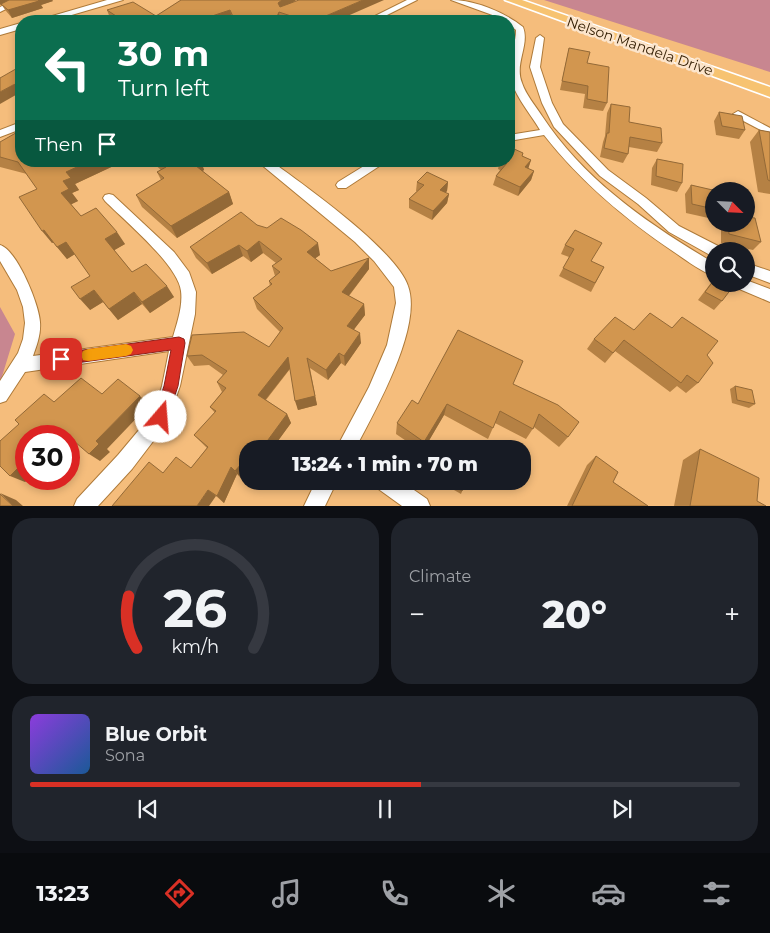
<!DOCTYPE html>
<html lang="en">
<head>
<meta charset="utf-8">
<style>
	:root { --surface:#171b24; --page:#20242c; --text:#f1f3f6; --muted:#9ea1a6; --line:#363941; --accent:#d93025 }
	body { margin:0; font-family:Montserrat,sans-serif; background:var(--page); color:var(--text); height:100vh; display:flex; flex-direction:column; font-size:19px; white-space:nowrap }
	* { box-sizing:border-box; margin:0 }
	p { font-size:16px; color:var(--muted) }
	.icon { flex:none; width:28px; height:28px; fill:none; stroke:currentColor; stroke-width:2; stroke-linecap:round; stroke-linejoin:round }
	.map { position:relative; height:506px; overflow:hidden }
	.sheet { display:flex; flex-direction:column; gap:12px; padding:12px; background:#0d0f14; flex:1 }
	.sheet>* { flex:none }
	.top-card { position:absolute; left:15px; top:15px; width:500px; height:152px; border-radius:20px; box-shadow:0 2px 8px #0003; background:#0b6e4f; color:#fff; overflow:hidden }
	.needle { width:32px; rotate:114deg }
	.controls { position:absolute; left:705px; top:182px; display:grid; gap:10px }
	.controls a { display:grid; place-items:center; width:50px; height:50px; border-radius:50%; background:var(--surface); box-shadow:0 2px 8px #0003; font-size:25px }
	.speed { position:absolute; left:15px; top:425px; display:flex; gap:10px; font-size:25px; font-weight:700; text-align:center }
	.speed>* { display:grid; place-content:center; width:65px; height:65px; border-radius:50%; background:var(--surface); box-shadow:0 2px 8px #0003; line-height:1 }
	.speed .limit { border:8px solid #d22; background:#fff; color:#111 }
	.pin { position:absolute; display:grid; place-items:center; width:42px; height:42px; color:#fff; margin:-21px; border-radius:10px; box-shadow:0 2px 8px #0006 }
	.me { position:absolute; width:55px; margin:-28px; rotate:18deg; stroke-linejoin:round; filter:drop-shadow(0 0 4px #0008) }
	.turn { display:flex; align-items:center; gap:18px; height:105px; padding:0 20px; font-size:22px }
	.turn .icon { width:65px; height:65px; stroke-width:2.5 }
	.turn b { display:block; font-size:35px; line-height:42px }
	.then { display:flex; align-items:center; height:48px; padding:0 20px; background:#0003; gap:10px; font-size:19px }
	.big { font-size:38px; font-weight:800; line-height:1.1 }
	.sheet .tile { flex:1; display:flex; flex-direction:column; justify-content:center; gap:8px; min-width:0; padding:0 18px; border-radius:20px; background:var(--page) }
	.sheet .dial { align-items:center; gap:0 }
	.dial svg { height:130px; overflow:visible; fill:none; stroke:var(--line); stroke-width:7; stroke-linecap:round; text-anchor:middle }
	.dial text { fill:var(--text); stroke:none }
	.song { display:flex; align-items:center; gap:15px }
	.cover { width:60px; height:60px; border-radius:8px; background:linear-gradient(135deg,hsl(270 70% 55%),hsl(210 70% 35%)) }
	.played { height:5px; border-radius:2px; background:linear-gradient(90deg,var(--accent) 55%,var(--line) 55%) }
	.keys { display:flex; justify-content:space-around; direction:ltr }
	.heat { display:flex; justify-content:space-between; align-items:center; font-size:28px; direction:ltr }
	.sheet .tiles { flex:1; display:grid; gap:12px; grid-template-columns:1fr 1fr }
	.tile:last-child { grid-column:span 2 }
	.trip { position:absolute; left:239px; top:440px; width:292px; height:50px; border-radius:20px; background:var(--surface); box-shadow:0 2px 8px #0003; font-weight:800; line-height:50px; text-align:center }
	.dock { display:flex; height:80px; justify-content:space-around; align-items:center; background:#090b0e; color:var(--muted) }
	.dock .icon { width:35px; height:35px }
	.dock .on { color:var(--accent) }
	.dock b { font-size:22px; color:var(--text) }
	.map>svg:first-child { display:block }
	.green { fill:#c88690 }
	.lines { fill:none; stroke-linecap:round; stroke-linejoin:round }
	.minor-casing { stroke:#ae7a39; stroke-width:2 }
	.tertiary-casing { stroke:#ae7a39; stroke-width:2 }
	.primary-casing { stroke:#fff; stroke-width:3 }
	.minor { fill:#fff; fill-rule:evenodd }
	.tertiary { fill:#fff; fill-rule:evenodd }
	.primary { fill:#f7c371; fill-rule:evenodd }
	.wall { fill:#b58144 }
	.shaded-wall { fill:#936937 }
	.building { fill:#d2964f; stroke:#936937 }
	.route { fill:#d93025; stroke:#8d1f18 }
	.slow { fill:#f59e0b }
	.labels { text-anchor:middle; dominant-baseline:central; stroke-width:5; stroke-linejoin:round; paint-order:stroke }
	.far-street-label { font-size:14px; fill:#311c01; stroke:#fce5cc }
</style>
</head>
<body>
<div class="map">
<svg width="770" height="506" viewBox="0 0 770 506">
	<rect width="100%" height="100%" fill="#f5bd7c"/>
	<path class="green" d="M544 0H770V72Z
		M0 307 15 334 0 383Z"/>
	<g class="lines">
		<defs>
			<path id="minor" d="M14 0H24L0 12V7Z
				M407 0H417L375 21H365Z
				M451 0C475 0 504 12 523 27 530 45 514 64 522 83 526 95 535 105 542 116 584 180 648 224 714 263V276C700 271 686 260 674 252 625 219 581 182 544 135L509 141V135L540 130C529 111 507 88 510 65 511 53 516 42 516 30L509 24V21Z
				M67 12 79 21H71L63 14Z
				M540 35 544 38 540 67 552 103 563 124 608 170 646 198 679 226 720 247 722 251H714V256L710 255 669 232 638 204 600 176 554 127 542 103 530 67 536 38Z
				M738 111 770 128V135L734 116 733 114Z
				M21 122V129L0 137V130Z
				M257 161H271C304 185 396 250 408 286 423 327 375 411 355 449H336L369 387 387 345 396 303 394 287 374 261 355 242Z
				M372 161H387L346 188H338L336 185 338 182Z
				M109 194 113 195 174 252 189 272 196 292 195 314 180 386 167 423 132 469 98 506H74L77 499 118 455 154 412 162 386 169 351 25 372 6 401 0 403V381L18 353 23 339 25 323 23 307 17 290 0 261V245C17 250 39 304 40 322 41 334 37 345 33 356L173 337C177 323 183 306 181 291 178 265 125 221 105 201L103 198 105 195Z
				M746 263 770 271V283L746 274Z
				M746 280 770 289V302L737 288 735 284H746Z
				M316 481H337L325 506H304Z
				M374 481H401L427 499 430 506H402L377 488Z"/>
			<path id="tertiary" d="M107 0H123L51 21H35Z
				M21 23V29L0 35V29Z"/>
			<path id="primary" d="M505 0H522L770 87V97Z"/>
		</defs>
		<use href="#minor" class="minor-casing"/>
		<use href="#tertiary" class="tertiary-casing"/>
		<use href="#primary" class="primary-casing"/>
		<use href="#minor" class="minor"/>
		<use href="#tertiary" class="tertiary"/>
		<use href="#primary" class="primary"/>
	</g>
	<path class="wall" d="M0 0H52L53 1 41 5 43 8 12 18 6 11 1 4Z
		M181 0H296L292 3 336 21H233L232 19 226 21H110L109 19 110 18 107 10 156 16Z
		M569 48 587 63 607 103 603 111 583 108 585 94 560 90 567 57Z
		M611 104 629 122 662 143 657 152 629 147 628 154 623 163 600 157 603 142 605 136 607 113Z
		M719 112 745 130 739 139 716 135 714 121Z
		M759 130 770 132V194L758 192 750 142Z
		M0 142 21 161H133L126 165 122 162 75 184 79 190 72 193 78 201 71 204 81 216 125 244 114 250 132 272 174 297 150 313 142 304 118 320 103 302 90 310V276L75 254 67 259 53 242 52 243 37 189 27 174 0 167Z
		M522 156 531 160 528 169 534 171 531 180 518 196 493 185 496 176 500 170 498 169 500 161H509Z
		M657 159 682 183 677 192 651 185 652 168Z
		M151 161H201L204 170 202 171 229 192 233 204 177 238 142 207 136 195 161 180 157 172 161 170Z
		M417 182H448L447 191 445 193 449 194 447 203 432 220 409 208V199L417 191H416Z
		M691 185 714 191V218L713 219 686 213 685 194Z
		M721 224H746L761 242 753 250 721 243Z
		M257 225 320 255 315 258 331 271 369 258V269L349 296 364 304 365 315 354 329 361 343 345 366 341 363 328 380 310 368 317 405 298 410 290 369 266 400 287 414 291 423 272 449H248L241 478 237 474 224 503 216 496 163 473 191 468 207 448 194 435 215 413 210 407 222 392 217 382 223 375 209 365 194 366 187 356 269 347 280 332 257 309 253 298 270 286 269 281 275 276 272 266 276 263 263 253 251 262 243 256 212 274 196 258 190 247Z
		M575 230 591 262 604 267 591 292 559 276 569 257 561 254 565 245Z
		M714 279V284L722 301 714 310 698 300Z
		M682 317 707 355 698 383 686 393 677 386 670 392 615 351 605 363 587 349 594 339 634 330 672 328Z
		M513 384 568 437 559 447 534 427 526 439 495 423 488 439 444 415 424 449H418L396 434 397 423 418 404Z
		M735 386 755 404 749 408 732 403 730 389Z
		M700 449 757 501 766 506H674L683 460Z
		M596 456 613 482 648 506H567L587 465Z
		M441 481H466L461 494 440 482Z"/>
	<path class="shaded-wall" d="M0 0H10L0 5Z
		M36 0H52L53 1 41 5 43 8 12 18 8 10Z
		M282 0H296L279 12 278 3Z
		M363 0H384L336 21H314Z
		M230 10 232 19 226 21H197Z
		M279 12 280 21H275Z
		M21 82V92L0 104V92L13 85Z
		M531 160 528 169 525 167Z
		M90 161 122 162 75 184 79 190 72 193 78 201 70 205 61 193 63 181 66 172Z
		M124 161H133L126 165Z
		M140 161H148L142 165Z
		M193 161H201L204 170 196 175 191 162Z
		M534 171 531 180 518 196 520 187Z
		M448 182 447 191 439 199 440 190Z
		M229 192 233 204 177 238 171 226Z
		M449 194 447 203 432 220 433 211Z
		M44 230 54 242 52 243 42 231Z
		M117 232 125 244 113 251 105 239Z
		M259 241 263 253 251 262 247 251Z
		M66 242 75 254 67 259 57 247Z
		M318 243 320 255 309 263 307 252Z
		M239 245 243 256 212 274 207 263Z
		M369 258V269L343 303 342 292Z
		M167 286 174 297 150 313 142 302Z
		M94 290 103 302 90 310 80 299Z
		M134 292 142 304 118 320 109 309Z
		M364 304 365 315 349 336 347 326Z
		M360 333 361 343 345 366 344 356Z
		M339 353 341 363 328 380 326 370Z
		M288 357 291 367 262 404 258 395Z
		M307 358 317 405 298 410 295 401Z
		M140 396 149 405 107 449 110 452 100 461 89 454 96 441Z
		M447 404 444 415 424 449H422L424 442Z
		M287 414 291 423 272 449H267L265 444Z
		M60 429 72 437 69 440V436H52Z
		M260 441 264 449H253Z
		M248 456V470L241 478 235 471Z
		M26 460V479H29L25 482 10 476Z
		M231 467 237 474 224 503 217 496Z
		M208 490 216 496 209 506H197Z
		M0 493 16 500 23 506H13Z"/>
	<path class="building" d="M9 0H38L39 1 8 10 1 4Z
		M181 0H282L278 3 280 7 299 0H363L314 21H306L279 12 275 21H235L230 10 197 21H111H112L109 19 116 16 107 10 133 2 156 16Z
		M483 19 489 21H479Z
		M569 48 590 52 587 63 609 67 607 103 587 99 588 86 562 81Z
		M21 66V82L13 85 0 92V78Z
		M611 104 630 107 629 122 661 128 662 143 630 137 628 154 604 148 607 133H609Z
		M719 112 742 116 745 130 722 126Z
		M21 130V161H90L66 172 71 178 63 181 69 189 61 193 81 216 96 208 117 232 105 239 132 272 146 264 167 286 142 302 134 292 109 309 94 290 80 299 71 287 90 276 66 242 57 247 44 230 42 231 19 197 37 189 18 162 0 157V142Z
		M759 130 770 132V181L768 180Z
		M512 148 523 153 522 156 531 160 525 167 534 171 520 187 496 176 507 163 502 161H509V151Z
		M657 159 683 164 682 183 656 176Z
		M159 161H193L191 162 229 192 171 226 136 195 164 178 157 172 166 167Z
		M427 172 448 182 440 190 449 194 433 211 409 199 424 185 417 182Z
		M691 185 717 191H714V209L692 204Z
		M241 212 257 225 267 228 281 218 301 230 318 243 307 252 331 271 369 258 342 292 364 304 347 326 360 333 344 356 339 353 326 370 307 358 315 396 295 401 288 357 258 395 287 414 265 444 260 441 253 449H248V456L235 471 231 467 217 496 208 490 197 506H112L149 462 163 473 176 457 191 468 208 447 194 435 216 411 210 407 226 388 217 382 227 371 202 355 187 356 192 335 244 332 269 347 283 328 253 298 272 284 269 281 280 272 272 266 282 259 259 241 247 251 239 245 207 263 190 247Z
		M746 217 755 218 761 242 729 234 728 224H746Z
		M575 230 602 243 591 261 604 267 595 283 563 268 574 249 565 245Z
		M714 280V284H735L722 301 705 292Z
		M650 313 672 328 682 317 718 341 707 355 713 363 698 383 687 375 681 383 624 340 613 353 594 339 615 317 634 330Z
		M458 330 523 361 513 384 558 405 579 422 568 437 539 414 533 429 500 411 493 428 447 404 424 442 397 423 412 400 418 404Z
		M81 378 102 394 118 379 140 396 96 441 99 444 89 454 60 429 52 436H26V460L10 476 0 466V441L19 424 15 420 44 394 54 402Z
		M735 386 752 390 755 404 737 400Z
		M700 449 759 478 757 501 766 506H690Z
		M596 456 618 472 613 482 648 506H572Z
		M444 481H466L462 491Z
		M0 494 13 506H0Z"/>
	<path class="route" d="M179 337 184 339 185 343 178 386 166 422 161 424 156 422 154 417 164 386 171 350 61 365 56 363 54 359 56 355 61 353Z"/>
	<path class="slow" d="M126 344 131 346 133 350 131 354 126 356 88 361 83 360 81 355 83 351 88 349Z"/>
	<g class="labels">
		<g class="far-street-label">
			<text transform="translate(640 46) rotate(19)">Nelson Mandela Drive</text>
		</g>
	</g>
</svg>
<div class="controls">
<a><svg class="needle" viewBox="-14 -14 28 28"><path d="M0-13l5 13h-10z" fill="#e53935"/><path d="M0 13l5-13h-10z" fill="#9ea1a6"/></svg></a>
<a><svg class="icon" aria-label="search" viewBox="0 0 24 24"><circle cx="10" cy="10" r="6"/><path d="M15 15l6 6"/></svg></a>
</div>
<div class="speed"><div class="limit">30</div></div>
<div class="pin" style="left:61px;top:359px;background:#d93025"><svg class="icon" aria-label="arrive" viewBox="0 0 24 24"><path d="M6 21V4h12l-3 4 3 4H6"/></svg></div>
<svg class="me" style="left:161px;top:417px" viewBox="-20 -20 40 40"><circle r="19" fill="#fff"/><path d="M0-13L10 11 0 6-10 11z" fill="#d93025"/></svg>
<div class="trip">13:24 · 1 min · 70 m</div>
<div class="top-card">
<div class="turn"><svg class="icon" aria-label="left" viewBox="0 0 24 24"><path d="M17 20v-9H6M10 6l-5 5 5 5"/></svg><div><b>30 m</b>Turn left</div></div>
<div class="then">Then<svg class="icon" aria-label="arrive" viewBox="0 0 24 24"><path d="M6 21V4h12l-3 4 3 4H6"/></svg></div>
</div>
</div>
<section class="sheet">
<div class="tiles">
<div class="tile dial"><svg viewBox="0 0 100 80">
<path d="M14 69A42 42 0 1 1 86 69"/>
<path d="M14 69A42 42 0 0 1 9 37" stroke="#d93025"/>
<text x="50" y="56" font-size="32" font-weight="700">26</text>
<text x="50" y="72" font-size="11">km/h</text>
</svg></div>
<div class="tile"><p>Climate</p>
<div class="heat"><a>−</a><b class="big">20°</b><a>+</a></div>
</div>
<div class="tile">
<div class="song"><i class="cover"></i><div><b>Blue Orbit</b><p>Sona</p></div></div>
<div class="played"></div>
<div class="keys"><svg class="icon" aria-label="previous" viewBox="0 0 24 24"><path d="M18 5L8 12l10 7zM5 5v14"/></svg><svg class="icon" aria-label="pause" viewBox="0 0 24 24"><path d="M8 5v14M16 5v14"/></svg><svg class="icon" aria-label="next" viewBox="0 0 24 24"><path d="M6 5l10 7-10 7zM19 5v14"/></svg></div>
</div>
</div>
</section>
<nav class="dock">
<b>13:23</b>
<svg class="icon on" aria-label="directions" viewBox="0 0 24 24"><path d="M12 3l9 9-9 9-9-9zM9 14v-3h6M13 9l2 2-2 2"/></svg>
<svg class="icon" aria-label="music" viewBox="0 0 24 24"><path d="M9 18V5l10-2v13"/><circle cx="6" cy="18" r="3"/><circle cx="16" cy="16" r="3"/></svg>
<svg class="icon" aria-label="phone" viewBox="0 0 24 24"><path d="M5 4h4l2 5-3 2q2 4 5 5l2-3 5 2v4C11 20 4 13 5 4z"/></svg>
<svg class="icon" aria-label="climate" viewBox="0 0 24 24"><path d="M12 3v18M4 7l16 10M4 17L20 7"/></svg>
<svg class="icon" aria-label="car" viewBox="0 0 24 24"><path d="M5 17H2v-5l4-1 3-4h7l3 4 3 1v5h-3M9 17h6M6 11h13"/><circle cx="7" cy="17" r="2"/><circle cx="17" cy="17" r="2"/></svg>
<svg class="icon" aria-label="filters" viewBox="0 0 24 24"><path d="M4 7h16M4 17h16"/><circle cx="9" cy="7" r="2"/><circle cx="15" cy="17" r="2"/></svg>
</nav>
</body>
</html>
